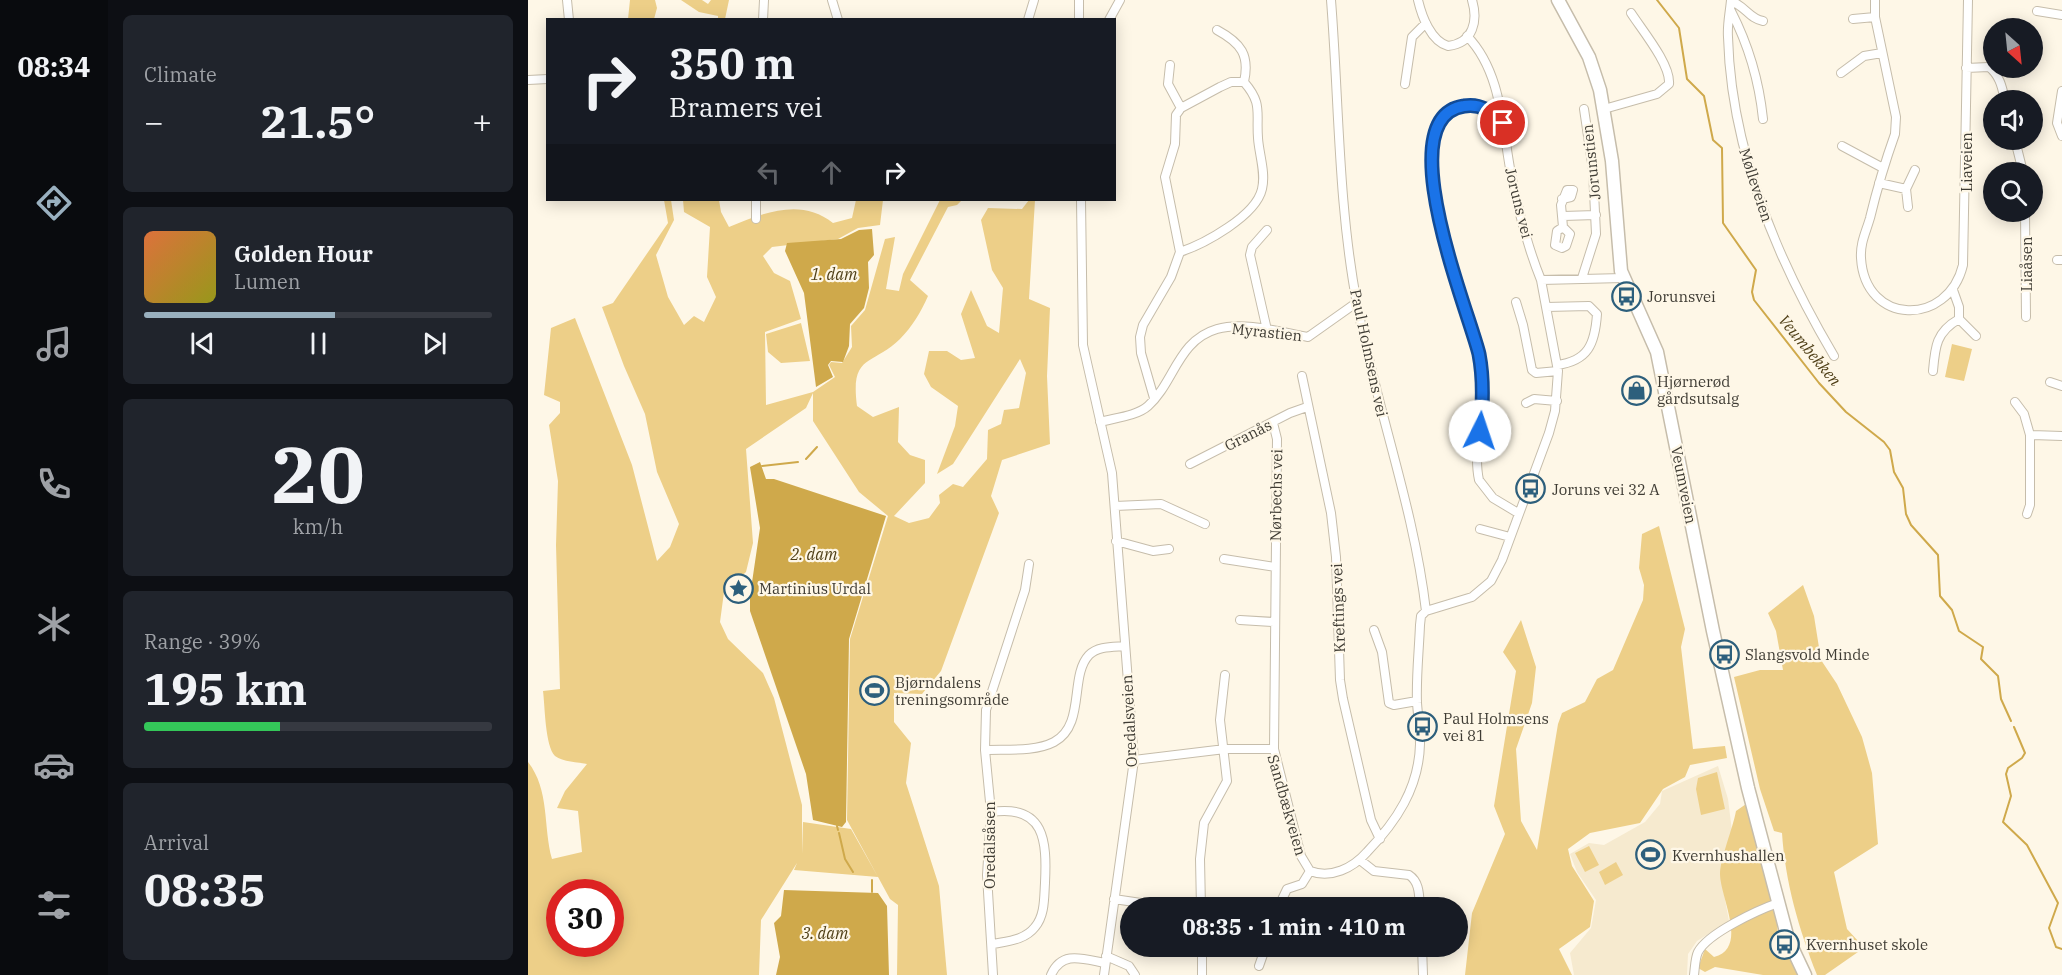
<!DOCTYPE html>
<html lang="en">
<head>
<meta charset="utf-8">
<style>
	:root { --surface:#171b24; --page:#20242c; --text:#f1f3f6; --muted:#9ea1a6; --line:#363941; --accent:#99b0bf }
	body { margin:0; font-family:"IBM Plex Serif",serif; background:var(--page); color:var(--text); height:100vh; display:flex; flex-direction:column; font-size:22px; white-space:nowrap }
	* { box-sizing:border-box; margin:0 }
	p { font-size:20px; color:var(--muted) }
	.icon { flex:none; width:33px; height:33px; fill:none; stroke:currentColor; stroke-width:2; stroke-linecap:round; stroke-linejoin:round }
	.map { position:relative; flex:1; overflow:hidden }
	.drawer { display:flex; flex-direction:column; gap:15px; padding:15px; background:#0d0f14; width:420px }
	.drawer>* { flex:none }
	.banner { position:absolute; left:18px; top:18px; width:570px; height:183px; border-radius:0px; box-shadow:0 3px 15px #0003; background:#171b24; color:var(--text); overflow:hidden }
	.needle { width:39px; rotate:153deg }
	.buttons { position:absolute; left:1455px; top:18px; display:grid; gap:12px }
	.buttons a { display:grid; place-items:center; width:60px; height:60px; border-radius:50%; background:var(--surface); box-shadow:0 3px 15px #0003; font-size:30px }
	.speed { position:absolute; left:18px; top:879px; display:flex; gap:12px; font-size:30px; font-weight:700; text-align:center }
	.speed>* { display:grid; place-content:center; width:78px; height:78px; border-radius:50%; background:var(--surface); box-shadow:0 3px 15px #0003; line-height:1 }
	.speed .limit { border:9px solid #d22; background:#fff; color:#111 }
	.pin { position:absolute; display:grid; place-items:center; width:51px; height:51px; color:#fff; margin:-26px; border:3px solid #fff; border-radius:50%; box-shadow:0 2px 6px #0007 }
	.me { position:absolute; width:66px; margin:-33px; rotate:4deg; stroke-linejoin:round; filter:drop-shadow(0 0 4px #0008) }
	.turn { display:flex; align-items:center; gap:21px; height:126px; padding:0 24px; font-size:27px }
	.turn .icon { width:78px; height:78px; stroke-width:2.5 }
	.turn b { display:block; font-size:42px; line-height:51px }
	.lanes { display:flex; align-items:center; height:57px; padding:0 24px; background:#0003; justify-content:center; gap:30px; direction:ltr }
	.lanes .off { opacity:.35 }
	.big { font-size:45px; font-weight:700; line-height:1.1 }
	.drawer .tile { flex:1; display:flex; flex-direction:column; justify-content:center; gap:9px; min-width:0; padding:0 21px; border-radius:9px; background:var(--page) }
	.drawer .dial { align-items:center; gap:0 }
	.dial b { font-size:78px; line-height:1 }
	.song { display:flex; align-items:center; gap:18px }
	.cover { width:72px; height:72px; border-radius:9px; background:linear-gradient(135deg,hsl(20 70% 55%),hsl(60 70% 35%)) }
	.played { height:6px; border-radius:3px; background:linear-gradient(90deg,var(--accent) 55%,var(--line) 55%) }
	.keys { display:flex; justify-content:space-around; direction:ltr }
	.heat { display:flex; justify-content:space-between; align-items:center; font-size:33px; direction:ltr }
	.charge { height:9px; border-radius:4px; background:linear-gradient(90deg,#34c759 39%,var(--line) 0) }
	.trip { position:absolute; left:592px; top:897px; width:348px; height:60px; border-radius:30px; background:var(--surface); box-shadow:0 3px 15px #0003; font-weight:700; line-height:60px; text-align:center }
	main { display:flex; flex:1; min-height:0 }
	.tabs { display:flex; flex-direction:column; width:108px; justify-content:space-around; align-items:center; background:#090b0e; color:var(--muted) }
	.tabs .icon { width:42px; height:42px }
	.tabs .selected { color:var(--accent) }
	.tabs b { font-size:27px; color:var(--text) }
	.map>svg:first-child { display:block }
	.built { fill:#f6eacf }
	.green { fill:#edcf88; fill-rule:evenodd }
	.water { fill:#cfa94b }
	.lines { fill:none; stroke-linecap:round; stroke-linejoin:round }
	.stream { stroke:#cfa94b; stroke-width:2 }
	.minor-casing { stroke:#c6bdab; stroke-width:10 }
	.primary-casing { stroke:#c6bdab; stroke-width:15 }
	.minor { stroke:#fff; stroke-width:8 }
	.primary { stroke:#fff; stroke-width:12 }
	.route-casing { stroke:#114b97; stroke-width:15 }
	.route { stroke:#1a73e8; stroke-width:10 }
	.labels { text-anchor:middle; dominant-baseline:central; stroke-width:4.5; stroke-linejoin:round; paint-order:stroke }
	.street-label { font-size:15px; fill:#3f3c34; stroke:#fef7e7 }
	.poi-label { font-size:15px; fill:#3f3c34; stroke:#fef7e7; text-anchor:start }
	.water-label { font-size:16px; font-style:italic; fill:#4f3f17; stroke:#fef7e7 }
</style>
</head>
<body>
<main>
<nav class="tabs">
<b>08:34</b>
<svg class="icon selected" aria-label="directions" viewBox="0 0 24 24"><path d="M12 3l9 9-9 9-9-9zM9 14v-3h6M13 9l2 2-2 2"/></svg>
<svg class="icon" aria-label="music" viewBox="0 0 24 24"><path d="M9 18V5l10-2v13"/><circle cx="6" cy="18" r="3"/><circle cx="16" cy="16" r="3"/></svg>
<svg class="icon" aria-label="phone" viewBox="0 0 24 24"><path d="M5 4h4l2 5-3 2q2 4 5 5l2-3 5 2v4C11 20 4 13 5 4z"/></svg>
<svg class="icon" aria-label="climate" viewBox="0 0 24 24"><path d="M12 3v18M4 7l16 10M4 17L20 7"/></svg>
<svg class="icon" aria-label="car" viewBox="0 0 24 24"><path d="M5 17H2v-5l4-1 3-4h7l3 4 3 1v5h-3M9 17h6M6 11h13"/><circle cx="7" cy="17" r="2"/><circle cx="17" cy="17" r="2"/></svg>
<svg class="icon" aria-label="filters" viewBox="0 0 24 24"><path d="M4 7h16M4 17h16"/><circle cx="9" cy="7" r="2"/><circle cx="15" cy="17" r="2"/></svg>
</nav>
<section class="drawer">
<div class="tile"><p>Climate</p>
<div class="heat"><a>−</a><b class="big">21.5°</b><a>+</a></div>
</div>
<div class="tile">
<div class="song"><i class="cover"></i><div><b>Golden Hour</b><p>Lumen</p></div></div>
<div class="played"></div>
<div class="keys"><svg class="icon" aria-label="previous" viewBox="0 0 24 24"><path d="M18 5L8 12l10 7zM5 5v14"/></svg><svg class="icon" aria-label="pause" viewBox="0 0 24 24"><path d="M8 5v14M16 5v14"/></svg><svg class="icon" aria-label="next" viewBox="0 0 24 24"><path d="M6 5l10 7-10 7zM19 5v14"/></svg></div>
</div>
<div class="tile dial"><b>20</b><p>km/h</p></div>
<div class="tile"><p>Range · 39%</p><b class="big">195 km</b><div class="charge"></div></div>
<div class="tile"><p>Arrival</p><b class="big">08:35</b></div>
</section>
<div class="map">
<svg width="1534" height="975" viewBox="0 0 1534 975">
	<rect width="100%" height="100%" fill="#fef7e7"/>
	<path class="built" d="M1190 766 1200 799 1204 831 1192 873 1201 921 1169 941 1160 954 1159 975H1046L1042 953 1063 928 1068 900 1049 872 1042 854 1061 843 1076 845 1117 822 1132 804 1134 791Z"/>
	<path class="green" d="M102 0H127L129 8 126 19H100Z
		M153 0H174L180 4 183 0H201L197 19 190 20V16L171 12Z
		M136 200H143L146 220 128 255 140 297 156 325 166 316 176 322 188 297 179 277 182 227 156 212 155 200H191L193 212 201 227C235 213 273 197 305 223L324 218 328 200H355L352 225 330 228 310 239 244 247 235 256 246 273 262 281 273 319 237 332 238 405 285 392 307 377 301 365 303 362 314 363 324 347 323 326 337 310 357 239 367 237 358 289 371 291 375 274 412 200H434L429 205 420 207 382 280 400 296C393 312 384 327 372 339 345 366 322 353 329 406L345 417 371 407 370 442 382 455 397 460V483L366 516 381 523 401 518 412 503 411 495 425 484 435 487 459 459 460 430 473 424 476 410 491 408 498 373 492 359 425 464 409 474 427 426 430 406 403 387 396 374 401 351H419L433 360 447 358 433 314 443 290 459 326 471 333 475 288 464 270 453 220 460 208 494 209 501 200H507L501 299 522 308 519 376 522 444 474 460 463 496 471 513 413 671 394 694 366 693V722L383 743 378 783 411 886 419 975H369L370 905 362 899 319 820 322 639 360 516 331 492 285 421V393L278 408 218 449 225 543 218 572 196 592 192 622 200 639 235 673 246 698 274 805V854L275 822 323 829 350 877 266 870 269 863 233 920 231 975H0V762C22 790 15 827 24 859L54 852 50 811 29 808 37 791 59 764C50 762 35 762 27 756 17 746 17 706 15 691L32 689 28 545 30 481 21 425 32 413V402L16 395 23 328 47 318 104 465 129 561 142 547 151 524 129 472 117 414 96 366 74 307 85 303 140 223ZM32 892H82V944H32Z
		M273 323 282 361 253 363 240 352 238 334Z
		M1424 344 1444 349 1436 381 1417 377Z
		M1131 526 1157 629 1153 647 1165 749 1197 746 1199 758 1162 765 1157 777 1135 789 1112 823 1062 833 1040 849 1044 866 1066 901 1062 927 1031 949 1044 975H937L944 913 977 834 966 806 988 671 975 652 993 620 1008 667 1004 703 988 749 993 821 1009 850 1030 724 1034 713 1057 702 1069 679 1085 670 1115 600 1116 585 1111 568 1114 534Z
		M1275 585 1286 616 1293 660 1309 684 1334 737 1344 773 1350 844 1306 872 1319 929 1331 942 1330 952 1297 975H1289C1271 930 1257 881 1254 833L1246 831 1232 789 1206 677 1232 670H1255L1248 631 1240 613Z
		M1189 772 1197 809 1173 815 1168 789 1170 778Z
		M1221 802 1248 916 1251 943 1271 971 1270 975H1235L1187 967 1177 972 1170 968 1177 949 1186 957C1221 948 1192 897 1192 874 1192 859 1205 828 1208 811Z
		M1061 846 1071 865 1057 872 1047 853Z
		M1088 862 1095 875 1077 885 1071 872Z"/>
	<path class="water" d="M344 229 346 255 340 262 341 288 336 308 322 324 321 346 315 362 303 361 300 365 305 377 288 387 276 293 257 251 259 243 313 239 331 230Z
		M232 462 238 479H246L358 516 321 639 318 822 314 827 285 820 278 774 222 611V596L232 528 222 467Z
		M256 890 350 893 359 906 361 975H248L252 957 246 923 253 916Z"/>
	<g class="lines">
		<path class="stream" d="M1129 0 1151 28 1159 79 1176 96 1185 140 1194 148 1195 223 1228 270 1224 292 1226 300 1291 383 1318 412 1356 442 1362 450 1366 472 1375 488 1378 514 1383 525 1410 555 1412 596 1424 610 1431 631 1455 647 1453 659 1470 676 1473 699 1483 721
			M278 459 289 447
			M234 466 270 462
			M1486 727 1497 753 1494 758 1480 768 1478 774 1483 796 1475 822 1499 845 1530 903 1521 928 1528 947 1534 949
			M309 826 310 830
			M311 833 317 859 325 872
			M344 880V892"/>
		<defs>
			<path id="minor" d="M39 0 41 20
				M304 0 310 20
				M551 0V20
				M890 0C894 17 903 41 920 46 946 43 950 20 944 0
				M1203 0C1202 12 1199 25 1200 37 1203 150 1249 260 1306 356
				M1347 0V17L1368 117 1367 134C1357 162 1349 189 1342 218 1338 232 1332 243 1333 258 1337 326 1420 327 1435 265L1440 0
				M1203 1C1217 6 1222 19 1235 21
				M1203 11C1221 46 1231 80 1235 119
				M1509 11 1534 15
				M1325 19 1347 17
				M235 20 236 0
				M500 20 506 0
				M581 20 592 0
				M689 30C713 43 722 55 716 82
				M939 36C975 73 974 131 984 179 991 213 1000 248 1013 280
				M642 65 640 84 653 108
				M1438 68 1461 67C1472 76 1474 87 1477 100
				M1313 73 1336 56 1354 53
				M0 80 20 79
				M877 84 884 37 898 23
				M1534 91 1529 123 1534 136
				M1076 109 1129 94 1141 84C1143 65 1114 30 1103 13
				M975 123C964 112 953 103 936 105 857 118 948 326 954 371 958 406 944 448 951 480L965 498 990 513
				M1487 140 1495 172
				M1314 146 1355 168
				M1351 183 1378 189 1387 170
				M1378 189 1380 207
				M1034 199 1043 197 1045 190H1039L1033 205 1035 227 1029 231 1027 245 1034 248 1038 246 1042 234 1035 227
				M228 200V219
				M553 200 555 345 584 473 606 760 576 975
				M1497 212 1498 317
				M1035 216 1068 215
				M652 252 637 177 647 144 648 115 653 108 692 87 703 82H716
				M1529 260H1534
				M1054 278 1068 234 1065 170 1056 109
				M1425 290 1431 307V319L1448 336
				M988 302 995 325 1004 370 1008 373 1030 371
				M1018 307 1061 306 1069 314C1067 344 1060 361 1029 365
				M739 330 722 255 724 247 739 230
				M1405 371C1407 347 1408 332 1431 319
				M774 376 803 513 808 557 812 680 815 699 843 820 852 839
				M1522 382 1534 386
				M626 398 613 353 612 337 615 325 643 277 652 252C676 244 728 216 734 189 738 173 731 154 730 138 728 112 735 104 716 82
				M1487 402 1496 414 1502 435V505L1499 514
				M998 403 1006 399 1029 401
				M572 422C586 418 609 416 620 406 646 383 650 340 689 329 716 321 752 332 780 337L828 303
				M745 423 749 439 746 749 773 856 782 871C803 879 825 868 839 852 868 822 891 788 892 744 892 730 890 716 889 703 888 677 891 651 892 625L893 616 898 611C886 507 848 407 829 304 810 204 811 101 803 0
				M1502 435 1534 436
				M662 464 762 413 779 407
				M587 506 633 504 677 524
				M952 529 982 537
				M588 541 625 551 641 549
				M696 559 747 567
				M898 611 944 597 963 581 974 560 1021 433 1027 411 1030 371 1013 280 1095 278
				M712 620 746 622
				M846 630 854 652 861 703 866 705 889 701
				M457 750C478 749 507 752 526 742 558 725 541 676 561 655 570 646 585 647 597 646
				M606 760 697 749H746
				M463 812C517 804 519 841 517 883 516 898 517 915 507 927 497 940 480 941 465 944
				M832 860 846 871 881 875C892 882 891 896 892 908
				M586 899 640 907
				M673 908 672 859 676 823 699 781 692 720 697 675
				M750 908 759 889 774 884 782 871
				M674 946V975
				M894 946 895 975
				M578 956 601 966 607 975
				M731 966 738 946
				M465 975 459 875 463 812 457 750 458 710 497 590 501 564
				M523 975C534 950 555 959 577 963
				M1166 975C1167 968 1167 958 1170 952 1180 933 1230 910 1250 903"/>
			<path id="primary" d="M1030 0 1061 57 1072 90 1084 161 1093 271 1129 352 1185 631 1220 788 1260 939 1277 975"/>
		</defs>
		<use href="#minor" class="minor-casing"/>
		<use href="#primary" class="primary-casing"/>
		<use href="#minor" class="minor"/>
		<use href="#primary" class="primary"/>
	</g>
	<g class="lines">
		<defs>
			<path id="route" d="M952 431C955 405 956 380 951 354 941 312 860 117 936 106 953 103 964 112 975 123"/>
		</defs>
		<use href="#route" class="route-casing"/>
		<use href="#route" class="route"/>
	</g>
	<defs>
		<symbol id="bus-ring" viewBox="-11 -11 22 22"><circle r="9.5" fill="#fef7e7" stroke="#2d5f7c" stroke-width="1.5"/><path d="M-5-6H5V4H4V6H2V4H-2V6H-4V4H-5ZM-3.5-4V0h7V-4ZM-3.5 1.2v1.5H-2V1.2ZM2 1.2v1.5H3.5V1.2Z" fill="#2d5f7c"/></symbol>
		<symbol id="shop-ring" viewBox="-11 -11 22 22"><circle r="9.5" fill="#fef7e7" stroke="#2d5f7c" stroke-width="1.5"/><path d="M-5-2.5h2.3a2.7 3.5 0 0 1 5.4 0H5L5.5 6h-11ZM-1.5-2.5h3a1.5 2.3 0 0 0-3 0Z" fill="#2d5f7c"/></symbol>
		<symbol id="sight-ring" viewBox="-11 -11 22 22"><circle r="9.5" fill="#fef7e7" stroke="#2d5f7c" stroke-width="1.5"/><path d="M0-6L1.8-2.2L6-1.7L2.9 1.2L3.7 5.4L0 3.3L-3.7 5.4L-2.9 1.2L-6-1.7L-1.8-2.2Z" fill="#2d5f7c"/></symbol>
		<symbol id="stadium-ring" viewBox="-11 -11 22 22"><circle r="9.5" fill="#fef7e7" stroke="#2d5f7c" stroke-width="1.5"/><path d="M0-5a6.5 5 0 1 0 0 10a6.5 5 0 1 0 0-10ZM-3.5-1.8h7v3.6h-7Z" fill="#2d5f7c"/></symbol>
	</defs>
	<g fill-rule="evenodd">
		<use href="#bus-ring" x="1082" y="280" width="33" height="33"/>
		<use href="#shop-ring" x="1092" y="374" width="33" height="33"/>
		<use href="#bus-ring" x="986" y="472" width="33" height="33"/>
		<use href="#sight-ring" x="194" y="572" width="33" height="33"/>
		<use href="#bus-ring" x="1180" y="638" width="33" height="33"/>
		<use href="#stadium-ring" x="330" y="674" width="33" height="33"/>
		<use href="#bus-ring" x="878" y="710" width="33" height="33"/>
		<use href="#stadium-ring" x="1106" y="838" width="33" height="33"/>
		<use href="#bus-ring" x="1240" y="928" width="33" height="33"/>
	</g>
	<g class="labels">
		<g class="street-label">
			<text transform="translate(1063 162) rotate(-96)">Jorunstien</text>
			<text transform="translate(1438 162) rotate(-90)">Liaveien</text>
			<text transform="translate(1228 185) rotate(72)">Mølleveien</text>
			<text transform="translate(991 203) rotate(76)">Joruns vei</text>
			<text transform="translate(1498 264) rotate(-90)">Liaåsen</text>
			<text transform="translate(739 332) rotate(6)">Myrastien</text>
			<text transform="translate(841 353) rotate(78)">Paul Holmsens vei</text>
			<text transform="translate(720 435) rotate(-27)">Granås</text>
			<text transform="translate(1156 485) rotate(79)">Veumveien</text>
			<text transform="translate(748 495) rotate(-89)">Nørbechs vei</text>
			<text transform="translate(810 608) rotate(-92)">Kreftings vei</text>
			<text transform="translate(601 721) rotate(-93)">Oredalsveien</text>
			<text transform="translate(759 805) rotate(74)">Sandbækveien</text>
			<text transform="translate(461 845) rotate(-90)">Oredalsåsen</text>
		</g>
		<g class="poi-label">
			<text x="1119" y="296">Jorunsvei</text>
			<text x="1129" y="381">Hjørnerød<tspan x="1129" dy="17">gårdsutsalg</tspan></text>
			<text x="1024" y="489">Joruns vei 32 A</text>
			<text x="231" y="588">Martinius Urdal</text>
			<text x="1217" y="654">Slangsvold Minde</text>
			<text x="367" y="682">Bjørndalens<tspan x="367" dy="17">treningsområde</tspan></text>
			<text x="915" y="718">Paul Holmsens<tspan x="915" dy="17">vei 81</tspan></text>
			<text x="1144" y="855">Kvernhushallen</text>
			<text x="1278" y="944">Kvernhuset skole</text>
		</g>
		<g class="water-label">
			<text x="306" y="274">1. dam</text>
			<text transform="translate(1282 350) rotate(50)">Veumbekken</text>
			<text x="286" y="554">2. dam</text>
			<text x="297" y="933">3. dam</text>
		</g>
	</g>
</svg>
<div class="buttons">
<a><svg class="needle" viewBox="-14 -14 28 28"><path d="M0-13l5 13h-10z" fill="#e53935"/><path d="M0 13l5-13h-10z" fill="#9ea1a6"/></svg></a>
<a><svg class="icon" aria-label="sound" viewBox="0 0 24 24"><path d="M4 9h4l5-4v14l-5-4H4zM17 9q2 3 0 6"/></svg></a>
<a><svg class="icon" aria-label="search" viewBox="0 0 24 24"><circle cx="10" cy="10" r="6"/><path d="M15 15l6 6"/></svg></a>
</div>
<div class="speed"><div class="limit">30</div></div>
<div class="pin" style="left:975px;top:123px;background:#d93025"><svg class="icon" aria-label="arrive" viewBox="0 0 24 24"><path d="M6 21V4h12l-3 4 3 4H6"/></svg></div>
<svg class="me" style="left:952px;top:431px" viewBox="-20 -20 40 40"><circle r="19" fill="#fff"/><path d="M0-13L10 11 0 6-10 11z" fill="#1a73e8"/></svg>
<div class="trip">08:35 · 1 min · 410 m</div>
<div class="banner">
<div class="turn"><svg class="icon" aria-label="right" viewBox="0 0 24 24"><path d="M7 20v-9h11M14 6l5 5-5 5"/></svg><div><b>350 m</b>Bramers vei</div></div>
<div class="lanes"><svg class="icon off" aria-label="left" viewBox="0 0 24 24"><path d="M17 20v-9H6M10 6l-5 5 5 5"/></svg><svg class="icon off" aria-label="ahead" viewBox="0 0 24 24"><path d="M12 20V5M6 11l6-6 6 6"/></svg><svg class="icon" aria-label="right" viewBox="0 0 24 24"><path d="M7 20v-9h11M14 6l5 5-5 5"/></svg></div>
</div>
</div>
</main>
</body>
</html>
